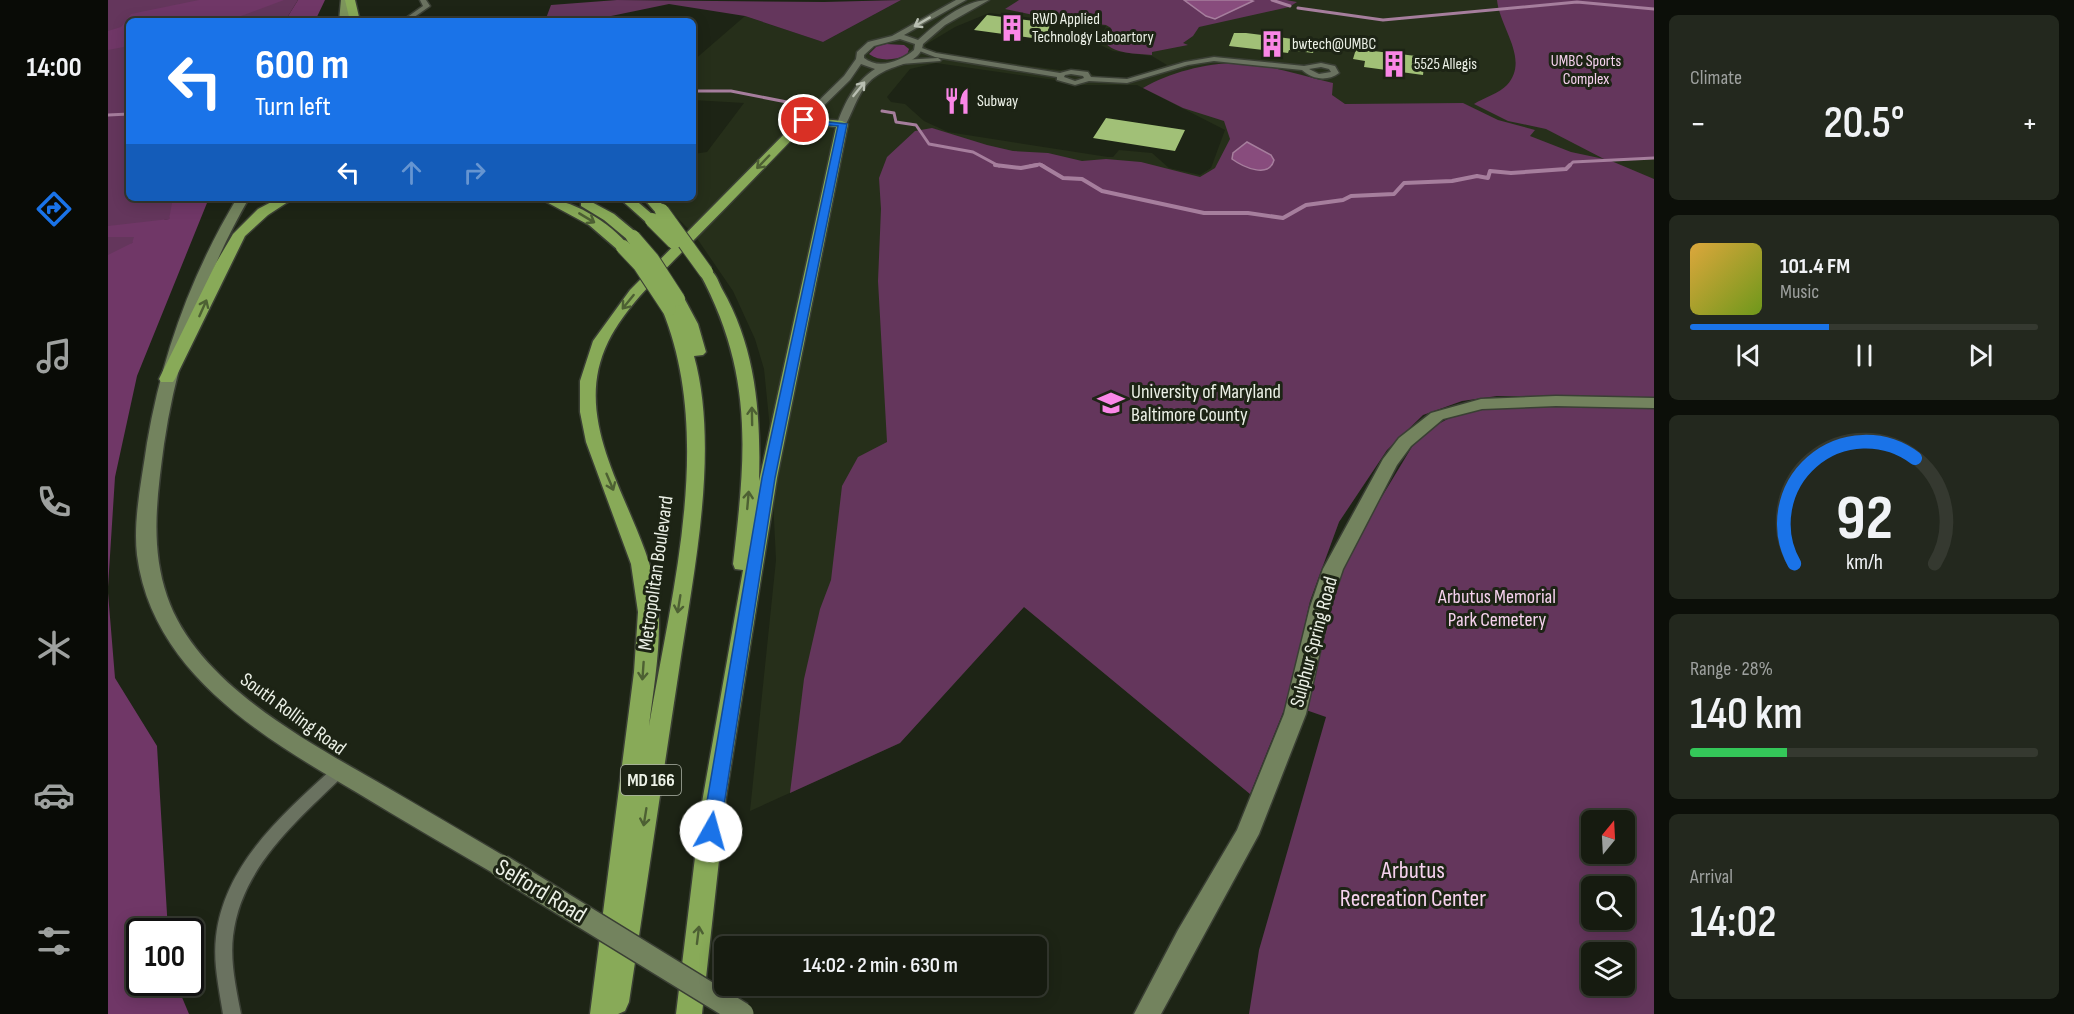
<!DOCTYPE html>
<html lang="en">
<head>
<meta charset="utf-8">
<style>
	:root { --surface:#161b10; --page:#23281e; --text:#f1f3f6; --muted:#9ea19f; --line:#353930; --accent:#1a73e8 }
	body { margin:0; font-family:"Sofia Sans Condensed",sans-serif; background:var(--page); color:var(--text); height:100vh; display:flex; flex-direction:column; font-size:22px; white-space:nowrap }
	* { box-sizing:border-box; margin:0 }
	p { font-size:20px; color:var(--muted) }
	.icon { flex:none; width:33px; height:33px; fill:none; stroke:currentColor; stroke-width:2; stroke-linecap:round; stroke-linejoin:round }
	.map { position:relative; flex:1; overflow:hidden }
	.panel { display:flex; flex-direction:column; gap:15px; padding:15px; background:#0c0f09; width:420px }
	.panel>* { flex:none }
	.guide { position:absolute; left:18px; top:18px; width:570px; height:183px; border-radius:9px; box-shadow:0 3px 15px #0003,0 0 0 2px var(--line); background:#1a73e8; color:#fff; overflow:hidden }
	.needle { width:39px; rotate:18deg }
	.tools { position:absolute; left:1473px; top:810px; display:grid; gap:12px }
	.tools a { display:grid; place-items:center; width:54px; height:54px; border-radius:9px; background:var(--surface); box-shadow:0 3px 15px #0003,0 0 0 2px var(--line); font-size:30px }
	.speed { position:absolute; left:18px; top:918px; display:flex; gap:12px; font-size:30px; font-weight:700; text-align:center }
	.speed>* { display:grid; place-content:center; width:78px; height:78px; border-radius:50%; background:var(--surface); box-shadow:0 3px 15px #0003,0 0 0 2px var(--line); line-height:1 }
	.speed .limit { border:3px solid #111; border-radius:9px; background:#fff; color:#111 }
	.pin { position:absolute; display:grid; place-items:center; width:51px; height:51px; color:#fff; margin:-26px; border:3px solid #fff; border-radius:50%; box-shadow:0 2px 6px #0007 }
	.me { position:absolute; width:66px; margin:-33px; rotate:7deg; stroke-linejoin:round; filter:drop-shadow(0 0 4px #0008) }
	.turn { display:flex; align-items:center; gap:21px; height:126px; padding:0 30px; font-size:27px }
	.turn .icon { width:78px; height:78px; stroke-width:2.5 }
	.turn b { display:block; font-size:42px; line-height:51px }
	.lanes { display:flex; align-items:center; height:57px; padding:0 30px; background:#0003; justify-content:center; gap:30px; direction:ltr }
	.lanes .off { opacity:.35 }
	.big { font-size:45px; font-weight:600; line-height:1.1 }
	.panel .widget { flex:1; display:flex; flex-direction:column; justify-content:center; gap:9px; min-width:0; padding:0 21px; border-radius:9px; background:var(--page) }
	.panel .dial { align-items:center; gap:0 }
	.dial svg { height:156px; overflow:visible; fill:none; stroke:var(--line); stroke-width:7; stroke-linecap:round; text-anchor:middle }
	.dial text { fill:var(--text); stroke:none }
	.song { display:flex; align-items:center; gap:18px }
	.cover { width:72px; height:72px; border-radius:9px; background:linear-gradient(135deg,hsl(40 70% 55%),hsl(80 70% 35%)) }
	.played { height:6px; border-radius:3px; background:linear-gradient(90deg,var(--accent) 40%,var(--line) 40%) }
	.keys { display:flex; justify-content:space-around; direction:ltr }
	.heat { display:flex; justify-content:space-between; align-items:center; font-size:33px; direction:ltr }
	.charge { height:9px; border-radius:4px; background:linear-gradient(90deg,#34c759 28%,var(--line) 0) }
	.trip { position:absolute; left:606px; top:936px; width:333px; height:60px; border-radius:9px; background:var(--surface); box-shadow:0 3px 15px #0003,0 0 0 2px var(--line); font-weight:600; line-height:60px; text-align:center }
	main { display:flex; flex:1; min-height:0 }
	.menu { display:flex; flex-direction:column; width:108px; justify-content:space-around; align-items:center; background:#090b06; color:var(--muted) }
	.menu .icon { width:42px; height:42px }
	.menu .selected { color:var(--accent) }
	.menu b { font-size:27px; color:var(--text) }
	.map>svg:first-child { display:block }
	.built { fill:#262f1a; fill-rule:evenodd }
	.green { fill:#64365c; fill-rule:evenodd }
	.forest { fill:#703767 }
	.water { fill:#884c7d; stroke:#a67e9d; stroke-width:1.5 }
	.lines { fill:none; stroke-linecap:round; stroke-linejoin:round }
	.stream-far1 { stroke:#a67e9d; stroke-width:3 }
	.stream { stroke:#a67e9d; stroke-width:4 }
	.building { fill:#a1c077 }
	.minor-casing { stroke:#3a3f34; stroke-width:3 }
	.tertiary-casing { stroke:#3a3f34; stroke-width:3 }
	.secondary-casing { stroke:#3a3f34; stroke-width:3 }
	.primary-casing { stroke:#3a3f34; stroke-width:3 }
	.motorway-casing { stroke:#3a3f34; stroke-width:3 }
	.minor { fill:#6a7260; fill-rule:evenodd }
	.tertiary { fill:#6a7260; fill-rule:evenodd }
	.secondary { fill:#73835e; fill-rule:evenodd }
	.primary { fill:#7c945b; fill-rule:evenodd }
	.motorway { fill:#88aa58; fill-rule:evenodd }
	.secondary-bridge-casing { stroke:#3a3f34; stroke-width:26; stroke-linecap:butt }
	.motorway-bridge-casing { stroke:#3a3f34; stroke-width:16; stroke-linecap:butt }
	.secondary-bridge { stroke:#73835e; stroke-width:23 }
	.motorway-bridge { stroke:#88aa58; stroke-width:14 }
	.oneway { stroke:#b8beb1 }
	.oneway2 { stroke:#4d6033 }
	.route { fill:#1a73e8; stroke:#114b97; stroke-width:1.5 }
	.labels { text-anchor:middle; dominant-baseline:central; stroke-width:6; stroke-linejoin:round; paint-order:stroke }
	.far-poi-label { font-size:16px; fill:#ecf1e7; stroke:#1d2415; text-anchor:start }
	.far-park-label { font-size:16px; fill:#f6d2ee; stroke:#1d2415 }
	.shield { fill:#1d2415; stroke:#aeb4a8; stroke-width:1.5 }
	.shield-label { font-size:18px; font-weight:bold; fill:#ecf1e7 }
	.poi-label { font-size:20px; fill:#ecf1e7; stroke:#1d2415; text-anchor:start }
	.street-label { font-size:20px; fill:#ecf1e7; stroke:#1d2415 }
	.park-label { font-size:20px; fill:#f6d2ee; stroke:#1d2415 }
	.near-park-label { font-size:24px; fill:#f6d2ee; stroke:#1d2415 }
	.near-street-label { font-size:24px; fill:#ecf1e7; stroke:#1d2415 }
</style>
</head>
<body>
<main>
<nav class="menu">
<b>14:00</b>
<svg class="icon selected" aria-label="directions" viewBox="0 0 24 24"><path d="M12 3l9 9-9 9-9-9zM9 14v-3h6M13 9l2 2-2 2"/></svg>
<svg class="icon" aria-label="music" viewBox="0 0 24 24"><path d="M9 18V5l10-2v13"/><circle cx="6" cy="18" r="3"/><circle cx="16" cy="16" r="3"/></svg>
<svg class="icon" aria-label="phone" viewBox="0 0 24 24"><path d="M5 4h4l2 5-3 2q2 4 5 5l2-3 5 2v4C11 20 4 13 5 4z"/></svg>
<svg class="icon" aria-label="climate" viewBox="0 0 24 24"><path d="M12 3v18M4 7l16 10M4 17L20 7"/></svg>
<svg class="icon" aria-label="car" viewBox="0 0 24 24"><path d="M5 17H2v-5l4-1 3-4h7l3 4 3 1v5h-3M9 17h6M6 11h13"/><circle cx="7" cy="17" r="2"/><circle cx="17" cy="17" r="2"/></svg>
<svg class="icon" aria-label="filters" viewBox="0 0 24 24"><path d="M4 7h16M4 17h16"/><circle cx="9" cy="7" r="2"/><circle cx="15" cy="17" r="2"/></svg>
</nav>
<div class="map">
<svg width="1546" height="1014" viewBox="0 0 1546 1014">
	<rect width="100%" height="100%" fill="#1d2415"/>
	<path class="built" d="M793 0H1546V398L1389 396 1354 401 1315 415 1279 450 1231 522 1202 601 1180 700 1142 794 916 607 792 743 642 811 668 560 661 419 656 369 647 339 625 291 588 237 550 198H585V154L599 152 636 103 585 100V61L637 16 715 42ZM881 13 998 26 990 44 1005 51 1044 56 1059 65 1024 78H993L971 69 952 70 826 53 819 49 817 45 847 27ZM828 63 947 80 962 85H1029L1117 130 1103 168 1092 175 1061 168 1044 153 1011 150 1005 157H1000L840 132 816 121 797 104 783 102 779 97 802 69Z"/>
	<path class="green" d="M0 0H190L177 21H21V198H72L61 219C24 224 14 263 0 293Z
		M509 0 716 2 793 0 715 42 637 16 561 4 479 21H437L443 5Z
		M911 0H1178L1189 2 1181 7 1091 27 1085 36 1075 43 1080 45 1044 52V55C1029 53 1005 55 996 41L1003 28 998 25 944 19 897 9Z
		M1389 0H1546V157L1501 160 1546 179V398L1389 396 1354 401 1315 415 1279 450 1231 522 1202 601 1180 700 1142 794 916 607 792 743 682 793 696 679 712 609 723 580 734 486 750 457 779 442 770 281 773 209 771 178 779 157 807 131 824 128 879 145 905 151 940 153 974 161 998 159 1033 162 1092 177 1107 168 1122 139 1116 121 1075 108 1035 88C1061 73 1097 63 1129 63 1161 64 1194 76 1225 83L1224 95 1237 104 1355 103 1390 120 1427 130 1422 136 1463 152 1496 159 1438 129 1400 121 1366 104C1375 98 1392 93 1399 85 1422 59 1392 29 1389 0Z
		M1405 406 1546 407V1014H1141L1151 950 1218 717 1198 710 1232 572 1252 533 1305 445 1319 430 1351 413ZM1484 820H1516V854H1484ZM1484 886H1516V920H1484ZM1484 952H1516V986H1484Z"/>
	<path class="forest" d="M91 0H176L133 16 106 21H21V46L0 50V31L13 27 23 14Z
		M190 0H217L207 21H177Z
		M778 44 796 45 801 49 799 55C787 60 772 62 761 54L769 46Z
		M65 198H101L29 376 7 477 0 587V255L24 243 26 237H0V226L61 219Z
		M0 593 7 678 49 746 60 931 32 932V982L68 983 81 1014H0Z"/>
	<path class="water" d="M1076 0H1142L1145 1 1107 19 1098 16Z
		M1139 142 1163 155 1166 160C1161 179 1135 167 1124 159L1125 153Z"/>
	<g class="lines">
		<path class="stream-far1" d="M1164 0 1182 6
			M1190 8 1275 20 1469 2 1546 9
			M585 91H623L694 105
			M774 111 786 113 788 122 808 125 821 144 865 152 891 166
			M0 115 21 114
			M922 166 932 164 936 166
			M1461 166 1465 162 1546 158"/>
		<path class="stream" d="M887 165 913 168 929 165
			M933 165 955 178 974 179 994 191 1096 213H1140L1175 218 1198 205 1235 200 1243 196 1286 194 1296 183 1344 181 1369 176 1380 178 1382 171 1403 173 1458 169 1462 165"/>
	</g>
	<path class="building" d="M879 15 943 23 938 35 932 39 866 30Z
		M1126 33H1138L1208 42 1205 53 1181 50 1180 53 1121 46Z
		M1248 49 1317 57 1315 75 1256 67 1257 61 1245 59Z
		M998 118 1077 130 1067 151 985 138Z"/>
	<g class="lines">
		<defs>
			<path id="minor" d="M312 0H318L322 6 302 20H298V18L315 6Z
				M811 47 828 53 952 73 963 70 980 72 983 77 1019 79 1077 62 1106 57 1196 66 1213 63 1227 66 1231 73C1219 82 1204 79 1194 70L1106 61 1080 65 1019 83 981 81 967 85 949 80V77L827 57 809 50V48ZM1213 67 1221 69 1223 72 1211 74 1201 69ZM963 74 975 76 976 78 967 81 956 77 957 75Z
				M830 58 833 60 832 61 793 64 789 62 793 60Z
				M231 765 236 767 238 771 236 775C190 820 133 867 125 936 122 962 128 988 133 1014H115C111 988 105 963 108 937 116 864 176 813 226 767Z"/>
			<path id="tertiary" d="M848 0H858L796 35 810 40C828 24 855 0 881 0L837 25 815 44C813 63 789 64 775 72 752 83 748 106 737 126L729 124C737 102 747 82 767 69L753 64 742 80 699 122H693V118L736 76 748 59 749 52 760 42 784 36ZM792 39 807 44 806 50C793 61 771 70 756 58V55L766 46Z"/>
			<path id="secondary" d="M129 198H141C97 275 69 356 56 444 49 496 42 546 59 596 88 682 195 739 268 781 313 807 357 833 401 859L405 866 401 873 393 877 385 873C339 846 294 820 248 792 156 738 44 673 29 555 25 519 34 479 39 443 54 355 83 275 129 198Z
				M1448 396 1546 398V408L1448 406 1374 409 1335 419 1303 446 1289 465 1235 569 1222 607 1198 714 1151 834 1053 1014H1026L1070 930 1129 830 1176 714 1202 607 1215 569 1275 459 1291 438 1323 413 1373 399Z"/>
			<path id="primary" d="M233 0H243L241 21H231Z"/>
			<path id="motorway" d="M237 0H247L252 21H242Z
				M696 117 734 121 740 124 669 478 618 797 594 1014H568L593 808 635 570 627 569 625 564C638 454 646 373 591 272L598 268C607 270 610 281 614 289 648 348 653 414 651 481L728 127 699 124C659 165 619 207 578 248 550 277 518 306 500 342 458 428 536 512 549 595 555 637 546 684 541 726 563 594 607 438 554 309L561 305 567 306 563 299 565 296H575L590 324 598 352 595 355 586 356C612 450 585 575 571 670 554 781 538 891 521 1002L517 1011 510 1014H482L526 672 530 612 523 564 478 442 472 412V381L485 341 522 290 692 118Z
				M171 198H186L160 215 137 236 67 379 65 382H53L51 379 108 263 125 234 150 209Z
				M431 198C463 198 502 222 522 247L515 251 510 250 481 225Z
				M511 198H525L551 220 549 223H539Z
				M535 198H548L561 211 559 214H549Z
				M478 199 506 214 530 234V240H520L496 220 473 206V200Z"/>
		</defs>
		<use href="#minor" class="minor-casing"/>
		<use href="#tertiary" class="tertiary-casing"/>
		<use href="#secondary" class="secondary-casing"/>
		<use href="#primary" class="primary-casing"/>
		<use href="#motorway" class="motorway-casing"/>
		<use href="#minor" class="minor"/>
		<use href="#tertiary" class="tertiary"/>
		<use href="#secondary" class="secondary"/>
		<use href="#primary" class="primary"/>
		<use href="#motorway" class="motorway"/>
		<defs>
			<path id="secondary-bridge" d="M393 866 634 1014"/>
			<path id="motorway-bridge" d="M554 211 598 272
				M544 220 566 242
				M525 237 544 259 570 299
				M515 247 532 265 561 309"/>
		</defs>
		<use href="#secondary-bridge" class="secondary-bridge-casing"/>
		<use href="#motorway-bridge" class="motorway-bridge-casing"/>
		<use href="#secondary-bridge" class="secondary-bridge"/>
		<use href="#motorway-bridge" class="motorway-bridge"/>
	</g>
	<defs><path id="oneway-shaft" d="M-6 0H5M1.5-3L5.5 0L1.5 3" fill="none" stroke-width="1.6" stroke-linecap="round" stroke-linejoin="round" transform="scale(1.5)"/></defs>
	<g class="oneway">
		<use href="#oneway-shaft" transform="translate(814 22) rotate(150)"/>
		<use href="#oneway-shaft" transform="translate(751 89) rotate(-51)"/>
	</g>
	<g class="oneway2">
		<use href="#oneway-shaft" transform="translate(655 162) rotate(134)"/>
		<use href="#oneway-shaft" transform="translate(479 218) rotate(31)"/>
		<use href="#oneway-shaft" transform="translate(520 302) rotate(129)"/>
		<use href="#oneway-shaft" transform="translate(95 308) rotate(-66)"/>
		<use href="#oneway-shaft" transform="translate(644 416) rotate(-91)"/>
		<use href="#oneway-shaft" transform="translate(502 482) rotate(67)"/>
		<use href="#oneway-shaft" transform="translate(640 500) rotate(-85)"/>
		<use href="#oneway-shaft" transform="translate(571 604) rotate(99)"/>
		<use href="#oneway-shaft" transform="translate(535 671) rotate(94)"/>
		<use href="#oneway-shaft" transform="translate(537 817) rotate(99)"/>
		<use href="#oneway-shaft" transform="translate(590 935) rotate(-83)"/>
	</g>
	<path class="route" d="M693 119 739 124 667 478 612 831 609 837 603 839 596 837 594 831 654 478 730 126 696 123 692 120Z"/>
	<defs>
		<symbol id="building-bare" viewBox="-9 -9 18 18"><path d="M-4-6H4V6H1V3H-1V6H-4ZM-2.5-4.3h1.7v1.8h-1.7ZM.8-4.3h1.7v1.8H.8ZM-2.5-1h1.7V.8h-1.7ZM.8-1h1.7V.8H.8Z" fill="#fa87e7" stroke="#1d2415" stroke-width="2.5" paint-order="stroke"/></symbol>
		<symbol id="restaurant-bare" viewBox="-9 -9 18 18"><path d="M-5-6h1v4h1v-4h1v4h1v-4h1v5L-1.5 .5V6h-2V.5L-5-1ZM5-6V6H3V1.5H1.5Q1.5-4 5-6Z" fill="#fa87e7" stroke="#1d2415" stroke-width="2.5" paint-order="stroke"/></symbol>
		<symbol id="university-bare" viewBox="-9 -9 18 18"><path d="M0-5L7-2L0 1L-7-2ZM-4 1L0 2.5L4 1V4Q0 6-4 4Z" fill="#fa87e7" stroke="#1d2415" stroke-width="2.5" paint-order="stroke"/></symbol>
	</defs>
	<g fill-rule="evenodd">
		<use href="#building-bare" x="885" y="9" width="38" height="38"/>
		<use href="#building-bare" x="1145" y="25" width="38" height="38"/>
		<use href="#building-bare" x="1267" y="45" width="38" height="38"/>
		<use href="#restaurant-bare" x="830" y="82" width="38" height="38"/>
		<use href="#university-bare" x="984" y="384" width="38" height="38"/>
	</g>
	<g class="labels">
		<g class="far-poi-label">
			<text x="924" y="19">RWD Applied<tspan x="924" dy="18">Technology Laboartory</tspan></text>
			<text x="1184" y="44">bwtech@UMBC</text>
			<text x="1306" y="64">5525 Allegis</text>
			<text x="869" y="101">Subway</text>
		</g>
		<g class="far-park-label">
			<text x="1478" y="61">UMBC Sports<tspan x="1478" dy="18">Complex</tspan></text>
		</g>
		<rect class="shield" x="513" y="765" width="60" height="30" rx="4.5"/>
		<g class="shield-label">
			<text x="543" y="780">MD 166</text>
		</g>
		<g class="poi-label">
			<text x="1023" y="392">University of Maryland<tspan x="1023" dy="23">Baltimore County</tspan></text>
		</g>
		<g class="street-label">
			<text transform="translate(548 573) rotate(-82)">Metropolitan Boulevard</text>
			<text transform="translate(1206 642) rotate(-75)">Sulphur Spring Road</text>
			<text transform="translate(185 714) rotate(36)">South Rolling Road</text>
		</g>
		<g class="park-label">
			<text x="1389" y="597">Arbutus Memorial<tspan x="1389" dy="23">Park Cemetery</tspan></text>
		</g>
		<g class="near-park-label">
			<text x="1305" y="870">Arbutus<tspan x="1305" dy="28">Recreation Center</tspan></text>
		</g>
		<g class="near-street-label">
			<text transform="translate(433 891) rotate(31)">Selford Road</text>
		</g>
	</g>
</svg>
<div class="tools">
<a><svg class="needle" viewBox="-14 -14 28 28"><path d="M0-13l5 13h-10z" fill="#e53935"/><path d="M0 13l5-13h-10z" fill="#9ea19f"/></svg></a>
<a><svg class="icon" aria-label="search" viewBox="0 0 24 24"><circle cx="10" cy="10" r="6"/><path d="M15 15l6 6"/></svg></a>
<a><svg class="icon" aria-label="layers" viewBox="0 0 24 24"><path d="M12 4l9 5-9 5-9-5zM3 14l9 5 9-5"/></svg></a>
</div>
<div class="speed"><div class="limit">100</div></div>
<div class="pin" style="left:696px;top:120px;background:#d93025"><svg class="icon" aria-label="arrive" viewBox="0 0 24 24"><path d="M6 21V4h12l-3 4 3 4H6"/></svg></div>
<svg class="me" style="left:603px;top:831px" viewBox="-20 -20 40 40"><circle r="19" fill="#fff"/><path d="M0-13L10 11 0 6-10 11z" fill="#1a73e8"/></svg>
<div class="trip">14:02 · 2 min · 630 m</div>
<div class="guide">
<div class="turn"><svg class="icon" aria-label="left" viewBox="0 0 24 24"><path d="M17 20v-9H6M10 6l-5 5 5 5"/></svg><div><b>600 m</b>Turn left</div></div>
<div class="lanes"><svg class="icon" aria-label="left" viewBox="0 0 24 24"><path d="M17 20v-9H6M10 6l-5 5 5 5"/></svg><svg class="icon off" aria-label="ahead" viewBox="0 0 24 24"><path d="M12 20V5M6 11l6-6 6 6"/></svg><svg class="icon off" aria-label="right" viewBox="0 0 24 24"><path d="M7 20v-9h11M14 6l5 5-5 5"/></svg></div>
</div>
</div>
<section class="panel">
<div class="widget"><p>Climate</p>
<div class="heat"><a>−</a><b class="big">20.5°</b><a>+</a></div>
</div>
<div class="widget">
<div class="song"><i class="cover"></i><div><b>101.4 FM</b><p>Music</p></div></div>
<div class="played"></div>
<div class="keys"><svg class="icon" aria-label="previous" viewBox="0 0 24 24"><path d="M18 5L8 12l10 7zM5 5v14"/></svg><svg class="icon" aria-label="pause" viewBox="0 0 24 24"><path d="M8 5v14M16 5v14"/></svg><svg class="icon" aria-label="next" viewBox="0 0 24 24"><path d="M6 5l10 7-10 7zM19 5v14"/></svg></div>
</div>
<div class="widget dial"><svg viewBox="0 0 100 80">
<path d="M14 69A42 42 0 1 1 86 69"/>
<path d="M14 69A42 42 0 0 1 76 15" stroke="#1a73e8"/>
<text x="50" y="56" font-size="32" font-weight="700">92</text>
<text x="50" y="72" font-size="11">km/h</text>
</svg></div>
<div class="widget"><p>Range · 28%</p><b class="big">140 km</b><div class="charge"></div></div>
<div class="widget"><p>Arrival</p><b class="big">14:02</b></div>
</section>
</main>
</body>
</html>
